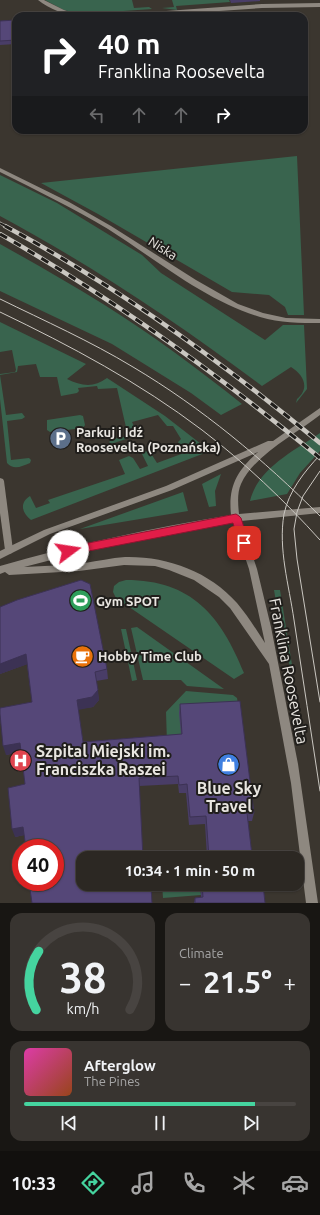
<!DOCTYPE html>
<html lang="en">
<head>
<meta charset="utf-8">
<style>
	:root { --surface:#2c2823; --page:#383430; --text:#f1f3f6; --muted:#a6a6a6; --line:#484441; --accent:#45d49f }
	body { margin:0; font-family:Ubuntu,sans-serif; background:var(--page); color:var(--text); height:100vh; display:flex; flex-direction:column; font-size:15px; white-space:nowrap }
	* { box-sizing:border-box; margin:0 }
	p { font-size:13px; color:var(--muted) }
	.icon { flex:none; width:22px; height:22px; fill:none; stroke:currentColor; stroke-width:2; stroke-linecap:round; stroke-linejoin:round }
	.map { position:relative; height:903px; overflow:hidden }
	.details { display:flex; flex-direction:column; gap:10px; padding:10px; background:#181613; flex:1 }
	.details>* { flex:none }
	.hud { position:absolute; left:12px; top:12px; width:296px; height:122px; border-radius:12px; box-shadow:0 1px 3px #0004,0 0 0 1px var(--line); background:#202124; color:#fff; overflow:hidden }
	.speed { position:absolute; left:12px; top:839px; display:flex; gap:8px; font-size:20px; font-weight:700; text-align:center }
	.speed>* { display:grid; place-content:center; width:52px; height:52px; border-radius:50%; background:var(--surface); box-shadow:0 1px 3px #0004,0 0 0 1px var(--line); line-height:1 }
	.speed .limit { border:6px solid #d22; background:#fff; color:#111 }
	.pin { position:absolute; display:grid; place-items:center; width:34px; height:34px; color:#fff; margin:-17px; border-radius:8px; box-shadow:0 2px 6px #0006 }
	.me { position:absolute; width:44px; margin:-22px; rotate:76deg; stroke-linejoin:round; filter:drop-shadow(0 0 3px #0008) }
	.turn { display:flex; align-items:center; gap:14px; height:84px; padding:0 20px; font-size:18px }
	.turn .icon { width:52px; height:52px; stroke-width:2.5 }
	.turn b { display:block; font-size:28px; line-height:34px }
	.lanes { display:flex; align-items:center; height:38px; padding:0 20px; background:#0003; justify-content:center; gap:20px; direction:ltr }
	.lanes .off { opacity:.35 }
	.big { font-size:30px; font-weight:700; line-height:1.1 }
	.details .widget { flex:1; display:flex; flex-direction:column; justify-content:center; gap:6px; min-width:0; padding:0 14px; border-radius:12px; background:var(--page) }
	.details .dial { align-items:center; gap:0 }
	.dial svg { height:104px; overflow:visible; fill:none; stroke:var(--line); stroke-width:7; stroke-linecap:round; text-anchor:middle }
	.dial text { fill:var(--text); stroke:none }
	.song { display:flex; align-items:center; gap:12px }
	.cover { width:48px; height:48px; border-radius:6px; background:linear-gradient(135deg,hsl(320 70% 55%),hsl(20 70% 35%)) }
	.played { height:4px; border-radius:2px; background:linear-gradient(90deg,var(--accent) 85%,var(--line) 85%) }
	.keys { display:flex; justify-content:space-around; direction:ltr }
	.heat { display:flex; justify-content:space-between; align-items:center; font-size:22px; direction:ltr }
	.details .tiles { flex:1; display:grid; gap:10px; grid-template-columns:1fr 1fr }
	.widget:last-child { grid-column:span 2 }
	.trip { position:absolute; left:76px; top:851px; width:228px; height:40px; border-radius:12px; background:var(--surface); box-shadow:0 1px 3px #0004,0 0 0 1px var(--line); font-weight:700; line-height:40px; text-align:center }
	.menu { display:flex; height:64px; justify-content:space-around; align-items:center; background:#12100e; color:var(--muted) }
	.menu .icon { width:28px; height:28px }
	.menu .active { color:var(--accent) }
	.menu b { font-size:18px; color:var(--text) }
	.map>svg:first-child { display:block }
	.green { fill:#39644e }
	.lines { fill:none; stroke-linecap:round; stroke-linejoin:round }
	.service { fill:#8e8880; fill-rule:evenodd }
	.minor { fill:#8e8880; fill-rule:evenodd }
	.tertiary { fill:#8e8880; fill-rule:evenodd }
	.tram { stroke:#cac7c1; stroke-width:1 }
	.rail-far1-casing { stroke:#cac7c1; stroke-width:3 }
	.rail-casing { stroke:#cac7c1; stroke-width:4.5 }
	.rail-far1 { stroke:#201e1b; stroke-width:2; stroke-dasharray:6; stroke-linecap:butt }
	.rail { stroke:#201e1b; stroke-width:3; stroke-dasharray:8; stroke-linecap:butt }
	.wall { fill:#493d67 }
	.shaded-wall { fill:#3c3254 }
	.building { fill:#554778; stroke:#3c3254 }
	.route { fill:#e11d48; stroke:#92132f }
	.labels { text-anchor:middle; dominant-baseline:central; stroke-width:4; stroke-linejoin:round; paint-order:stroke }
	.street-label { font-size:13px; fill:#e9e6e1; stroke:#201e1b }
	.poi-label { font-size:13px; font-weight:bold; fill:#e9e6e1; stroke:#201e1b; text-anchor:start }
	.near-street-label { font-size:16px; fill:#e9e6e1; stroke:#201e1b }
	.near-poi-label { font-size:16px; font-weight:bold; fill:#e9e6e1; stroke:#201e1b; text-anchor:start }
</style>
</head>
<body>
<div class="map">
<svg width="320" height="903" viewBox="0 0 320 903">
	<rect width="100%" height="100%" fill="#3b362f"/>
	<path class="green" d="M45 0H132L134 8 149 7 152 9 80 14 64 10Z
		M172 0H229L230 2 176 6 177 10 162 8 174 7Z
		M297 156 304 315H288L285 307 269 295 232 292 98 214 41 183Z
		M0 175 57 203 142 255 161 273 265 340 283 325H304L307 389 296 403 297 399C310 388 304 375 291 367L262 386C178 323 93 266 0 216Z
		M0 244C34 263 69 283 103 304 151 334 197 368 242 404L221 415 191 393 112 344 0 291Z
		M0 322 86 364 67 379C81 386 94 388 107 378L165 416 210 451 31 520C22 513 19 503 30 496L36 508 50 503 48 500 125 474 119 460 129 456 133 458 140 469 148 466 142 454 145 451 150 452 157 463 184 453 178 442 181 439 173 426H167L158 415 132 422 138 435 111 444 109 442 112 439 128 436 117 388 98 389 97 386 78 388 79 391 77 393 61 396 57 377H40L36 364 18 366 17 372 0 375 6 415 22 413 25 417 22 419 7 421 11 460 29 458 31 460 30 463C22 466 14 471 7 463L0 399V374L15 372 16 370 12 350 0 352Z
		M80 415 83 416 85 425 83 428 50 432 47 430V420Z
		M320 433V451L300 473 287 494 250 501C258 468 294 451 320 433Z
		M221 474 215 491 216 506 209 507 202 484Z
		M183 492 188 511 80 529Z
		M126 580C192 580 221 616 244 673L234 679 116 598 113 592 114 586 119 582Z
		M274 590H280L293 671H291L281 632Z
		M137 627 224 689 187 686 181 680H143L131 628Z
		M121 629H126L137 680 132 681Z
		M186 691 233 695 237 698 239 710 182 743H167L166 712Z
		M162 884H200L201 895 163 898Z"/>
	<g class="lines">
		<path class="service" d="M38 0H44L64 10 82 16C67 16 49 9 38 0Z
			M320 3V7L262 8 146 16H122L125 14 262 4Z
			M0 168 69 202 111 226 196 280 238 304 263 313 286 318 320 319V323C300 323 280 323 260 317 206 301 155 259 108 229 73 208 36 190 0 172Z"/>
		<path class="minor" d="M0 478 3 479 4 481 13 550 12 553 9 554 6 553 5 550 0 513Z"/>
		<path class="tertiary" d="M320 408V415C297 433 253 456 241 484 237 493 238 504 239 514L320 507V513L241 521 257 569 271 627 298 764 318 903H306L291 783 269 664 230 608 219 597 194 580 169 570 155 566 124 565 79 571 9 575 5 572 0 574V566C76 544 153 528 231 515 228 486 237 471 258 452L172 490 50 534 0 559V551L44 530 166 486 268 441H273ZM233 522 249 569 265 643C256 629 247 615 237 603 209 571 166 556 125 557 111 558 98 561 85 563 65 565 45 566 24 567L117 543Z"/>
		<path class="tram" d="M0 299C45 321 90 341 133 367 202 408 263 459 320 516
			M0 312C71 346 140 383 202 430 245 463 284 500 320 540
			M320 455C304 472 289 491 284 514 278 549 289 585 294 620 303 677 311 734 320 791
			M320 471 303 496 297 512 294 529 297 559 320 702"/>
		<defs>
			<path id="rail-far1" d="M0 223 7 227"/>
			<path id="rail" d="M5 226C118 287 221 361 320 443
				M0 234C114 299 219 375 320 458"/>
		</defs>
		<use href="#rail-far1" class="rail-far1-casing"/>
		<use href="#rail" class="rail-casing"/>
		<use href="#rail-far1" class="rail-far1"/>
		<use href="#rail" class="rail"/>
	</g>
	<path class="wall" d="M230 0H260V1L231 3Z
		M16 20V44L0 45V21Z
		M0 607 107 669 108 679 96 681 99 700 93 707 78 709 83 742 181 734 179 713 180 704 254 813 252 821H248L252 855 207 857 205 824 189 825 186 793H179L178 784 139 786 144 887 152 903 24 835 15 837 25 784 21 752 6 755 32 702 27 664 0 674Z
		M200 884H264L263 889 265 903H194L195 898 201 897Z"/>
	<path class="shaded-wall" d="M26 654 28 664 0 674V664Z
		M98 690 99 700 93 707 78 710 77 700Z
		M20 743 22 751 6 755 3 746Z
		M23 827 25 835 15 837 12 829Z"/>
	<path class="building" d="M16 20V40L0 41V21Z
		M81 580 90 584 107 669 95 672 98 690 92 697 77 700 83 742 182 734 180 704 240 701 254 813H247L252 855 261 854 262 858H203L209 857 206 816 190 817 187 784 179 785 178 776 139 778 143 858H83V884H144V887L151 886 152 903H32L29 882H55V848H26L23 827 12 829 8 788 25 784 20 743 3 746 0 714V708L32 702 26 654 0 664V607L17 600Z
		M202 884H263L265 903H195V898L203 897Z"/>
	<path class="route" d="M236 514 239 516 241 518 249 543 248 546H241L239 543 233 523 68 555 64 554 63 551 64 548 68 547Z"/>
	<defs>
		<symbol id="parking-disc" viewBox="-11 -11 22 22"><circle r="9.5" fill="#5c6f8a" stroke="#201e1b"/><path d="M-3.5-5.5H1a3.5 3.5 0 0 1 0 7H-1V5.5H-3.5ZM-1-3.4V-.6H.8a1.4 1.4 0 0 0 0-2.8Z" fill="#fff"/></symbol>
		<symbol id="stadium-disc" viewBox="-11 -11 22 22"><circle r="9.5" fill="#2e9e5b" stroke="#201e1b"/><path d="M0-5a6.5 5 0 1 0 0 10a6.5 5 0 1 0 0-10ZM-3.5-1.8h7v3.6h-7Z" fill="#fff"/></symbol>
		<symbol id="cafe-disc" viewBox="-11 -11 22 22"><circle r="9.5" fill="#e8710a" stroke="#201e1b"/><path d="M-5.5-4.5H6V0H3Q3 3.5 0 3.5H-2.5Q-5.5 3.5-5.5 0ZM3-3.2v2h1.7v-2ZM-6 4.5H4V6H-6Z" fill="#fff"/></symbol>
		<symbol id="hospital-disc" viewBox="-11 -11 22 22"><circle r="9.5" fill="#e0444e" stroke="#201e1b"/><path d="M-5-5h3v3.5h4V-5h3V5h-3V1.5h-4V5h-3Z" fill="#fff"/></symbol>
		<symbol id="shop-disc" viewBox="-11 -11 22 22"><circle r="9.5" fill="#3f7fe0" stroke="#201e1b"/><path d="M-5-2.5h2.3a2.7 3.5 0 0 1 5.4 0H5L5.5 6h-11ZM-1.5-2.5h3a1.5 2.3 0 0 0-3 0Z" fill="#fff"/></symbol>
	</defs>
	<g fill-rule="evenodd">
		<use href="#parking-disc" x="48" y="426" width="25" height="25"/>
		<use href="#stadium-disc" x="68" y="588" width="25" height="25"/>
		<use href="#cafe-disc" x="70" y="644" width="25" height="25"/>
		<use href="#hospital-disc" x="8" y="748" width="25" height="25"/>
		<use href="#shop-disc" x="216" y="752" width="25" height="25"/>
	</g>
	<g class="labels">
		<g class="street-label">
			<text transform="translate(163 248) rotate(33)">Niska</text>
		</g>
		<g class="poi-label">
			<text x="76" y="432">Parkuj i Idź<tspan x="76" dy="15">Roosevelta (Poznańska)</tspan></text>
			<text x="96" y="601">Gym SPOT</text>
			<text x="98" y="656">Hobby Time Club</text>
		</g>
		<g class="near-street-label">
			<text transform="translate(289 671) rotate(79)">Franklina Roosevelta</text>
		</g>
		<g class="near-poi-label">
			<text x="36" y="751">Szpital Miejski im.<tspan x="36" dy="18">Franciszka Raszei</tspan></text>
			<text x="229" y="788" text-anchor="middle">Blue Sky<tspan x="229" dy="18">Travel</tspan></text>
		</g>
	</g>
</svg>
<div class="speed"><div class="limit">40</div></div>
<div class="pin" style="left:244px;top:543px;background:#d93025"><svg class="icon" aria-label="arrive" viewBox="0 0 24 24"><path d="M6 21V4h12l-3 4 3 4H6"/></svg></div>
<svg class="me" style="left:68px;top:551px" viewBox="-20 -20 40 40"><circle r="19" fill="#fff"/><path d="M0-13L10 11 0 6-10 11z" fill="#e11d48"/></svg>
<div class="trip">10:34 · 1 min · 50 m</div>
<div class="hud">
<div class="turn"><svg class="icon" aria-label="right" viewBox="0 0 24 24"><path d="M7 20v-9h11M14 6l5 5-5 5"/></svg><div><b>40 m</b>Franklina Roosevelta</div></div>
<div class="lanes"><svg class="icon off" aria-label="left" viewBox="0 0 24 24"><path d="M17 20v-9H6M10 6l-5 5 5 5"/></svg><svg class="icon off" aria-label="ahead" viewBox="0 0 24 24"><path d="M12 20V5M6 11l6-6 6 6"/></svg><svg class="icon off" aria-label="ahead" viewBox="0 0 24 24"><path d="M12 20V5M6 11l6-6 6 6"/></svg><svg class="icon" aria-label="right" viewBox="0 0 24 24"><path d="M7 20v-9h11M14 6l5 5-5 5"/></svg></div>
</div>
</div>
<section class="details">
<div class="tiles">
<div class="widget dial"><svg viewBox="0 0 100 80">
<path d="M14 69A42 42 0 1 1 86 69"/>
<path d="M14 69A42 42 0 0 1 16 24" stroke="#45d49f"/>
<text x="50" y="56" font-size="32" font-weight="700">38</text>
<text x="50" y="72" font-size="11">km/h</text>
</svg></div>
<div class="widget"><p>Climate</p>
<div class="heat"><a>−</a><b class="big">21.5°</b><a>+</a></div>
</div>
<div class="widget">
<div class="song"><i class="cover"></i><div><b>Afterglow</b><p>The Pines</p></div></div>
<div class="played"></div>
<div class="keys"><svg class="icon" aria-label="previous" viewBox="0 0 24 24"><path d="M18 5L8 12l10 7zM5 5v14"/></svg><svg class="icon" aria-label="pause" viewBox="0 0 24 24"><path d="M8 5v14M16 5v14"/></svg><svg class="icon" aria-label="next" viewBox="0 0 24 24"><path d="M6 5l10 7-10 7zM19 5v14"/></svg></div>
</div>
</div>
</section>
<nav class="menu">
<b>10:33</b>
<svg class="icon active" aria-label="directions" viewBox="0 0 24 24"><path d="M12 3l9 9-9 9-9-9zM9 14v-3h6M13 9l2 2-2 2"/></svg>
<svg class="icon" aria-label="music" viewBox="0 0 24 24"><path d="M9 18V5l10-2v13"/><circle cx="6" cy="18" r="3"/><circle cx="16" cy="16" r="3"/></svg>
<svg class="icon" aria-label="phone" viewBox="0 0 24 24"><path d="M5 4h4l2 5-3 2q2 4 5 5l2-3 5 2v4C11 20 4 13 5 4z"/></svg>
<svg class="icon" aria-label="climate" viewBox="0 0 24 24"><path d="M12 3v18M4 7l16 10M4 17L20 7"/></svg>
<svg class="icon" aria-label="car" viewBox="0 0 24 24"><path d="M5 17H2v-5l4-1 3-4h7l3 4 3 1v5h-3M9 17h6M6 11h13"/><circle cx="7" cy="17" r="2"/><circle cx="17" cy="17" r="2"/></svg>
</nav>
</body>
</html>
